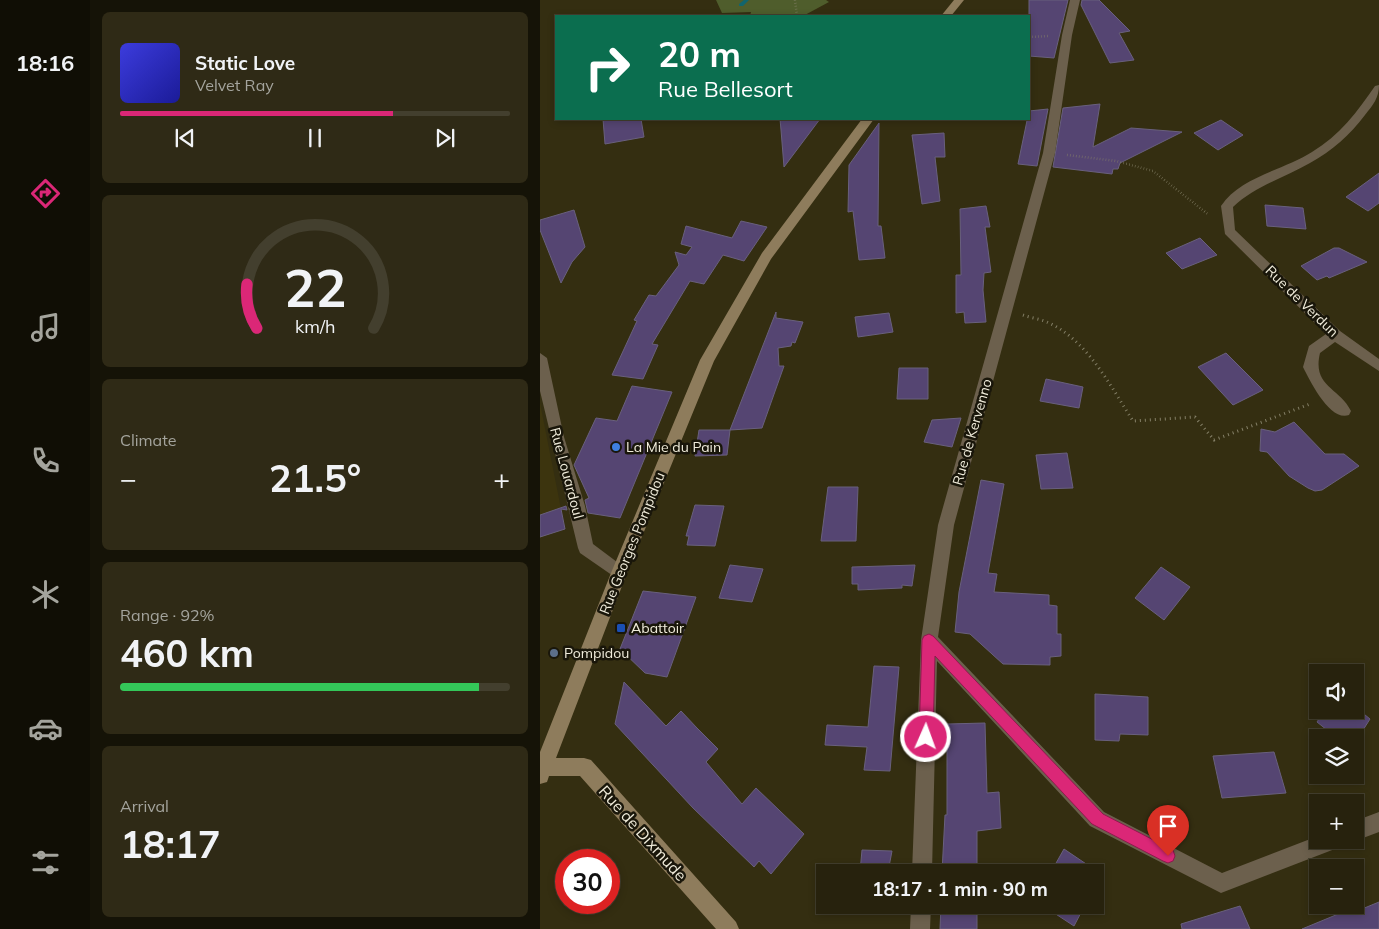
<!DOCTYPE html>
<html lang="en">
<head>
<meta charset="utf-8">
<style>
	:root { --surface:#27220d; --page:#2f2a16; --text:#f1f3f6; --muted:#a4a49d; --line:#433f2e; --accent:#db2777 }
	body { margin:0; font-family:Mulish,sans-serif; background:var(--page); color:var(--text); height:100vh; display:flex; flex-direction:column; font-size:19px; white-space:nowrap }
	* { box-sizing:border-box; margin:0 }
	p { font-size:16px; color:var(--muted) }
	.icon { flex:none; width:28px; height:28px; fill:none; stroke:currentColor; stroke-width:2; stroke-linecap:round; stroke-linejoin:round }
	.map { position:relative; flex:1; overflow:hidden }
	.panel { display:flex; flex-direction:column; gap:12px; padding:12px; background:#151307; width:450px }
	.panel>* { flex:none }
	.guide { position:absolute; left:15px; top:15px; width:475px; height:105px; border-radius:0px; box-shadow:0 2px 8px #0003,0 0 0 1px var(--line); background:#0b6e4f; color:#fff; overflow:hidden }
	.buttons { position:absolute; left:769px; top:664px; display:grid; gap:10px }
	.buttons a { display:grid; place-items:center; width:55px; height:55px; border-radius:0px; background:var(--surface); box-shadow:0 2px 8px #0003,0 0 0 1px var(--line); font-size:25px }
	.speed { position:absolute; left:15px; top:849px; display:flex; gap:10px; font-size:25px; font-weight:700; text-align:center }
	.speed>* { display:grid; place-content:center; width:65px; height:65px; border-radius:50%; background:var(--surface); box-shadow:0 2px 8px #0003,0 0 0 1px var(--line); line-height:1 }
	.speed .limit { border:8px solid #d22; background:#fff; color:#111 }
	.pin { position:absolute; display:grid; place-items:center; width:42px; height:42px; color:#fff; margin:-51px -21px; border-radius:50% 50% 50% 0; rotate:-45deg; box-shadow:0 0 5px #0007 }
	.pin .icon { rotate:45deg }
	.me { position:absolute; width:55px; margin:-28px; rotate:2deg; stroke-linejoin:round; filter:drop-shadow(0 0 4px #0008) }
	.turn { display:flex; align-items:center; gap:18px; height:105px; padding:0 20px; font-size:22px }
	.turn .icon { width:65px; height:65px; stroke-width:2.5 }
	.turn b { display:block; font-size:35px; line-height:42px }
	.big { font-size:38px; font-weight:700; line-height:1.1 }
	.panel .card { flex:1; display:flex; flex-direction:column; justify-content:center; gap:8px; min-width:0; padding:0 18px; border-radius:8px; background:var(--page) }
	.panel .dial { align-items:center; gap:0 }
	.dial svg { height:130px; overflow:visible; fill:none; stroke:var(--line); stroke-width:7; stroke-linecap:round; text-anchor:middle }
	.dial text { fill:var(--text); stroke:none }
	.song { display:flex; align-items:center; gap:15px }
	.cover { width:60px; height:60px; border-radius:8px; background:linear-gradient(135deg,hsl(240 70% 55%),hsl(240 70% 35%)) }
	.played { height:5px; border-radius:2px; background:linear-gradient(90deg,var(--accent) 70%,var(--line) 70%) }
	.keys { display:flex; justify-content:space-around; direction:ltr }
	.heat { display:flex; justify-content:space-between; align-items:center; font-size:28px; direction:ltr }
	.charge { height:8px; border-radius:4px; background:linear-gradient(90deg,#34c759 92%,var(--line) 0) }
	.trip { position:absolute; left:276px; top:864px; width:288px; height:50px; border-radius:0px; background:var(--surface); box-shadow:0 2px 8px #0003,0 0 0 1px var(--line); font-weight:700; line-height:50px; text-align:center }
	main { display:flex; flex:1; min-height:0 }
	.dock { display:flex; flex-direction:column; width:90px; justify-content:space-around; align-items:center; background:#100e05; color:var(--muted) }
	.dock .icon { width:35px; height:35px }
	.dock .current { color:var(--accent) }
	.dock b { font-size:22px; color:var(--text) }
	.map>svg:first-child { display:block }
	.built { fill:#3c340e }
	.forest { fill:#4f5d2c }
	.lines { fill:none; stroke-linecap:round; stroke-linejoin:round }
	.stream { fill:#12656d; fill-rule:evenodd }
	.building { fill:#554572; stroke:#69607d }
	.path-far1 { stroke:#858068; stroke-width:2.5; stroke-dasharray:0.5 2.5; stroke-linecap:butt }
	.path { stroke:#858068; stroke-width:3; stroke-dasharray:1 4; stroke-linecap:butt }
	.street { fill:#6c604d; fill-rule:evenodd }
	.secondary { fill:#8e7c5c; fill-rule:evenodd }
	.route { fill:#db2777; stroke:#8e194d }
	.shop-dot { fill:#3f7fe0; stroke:#19160a; stroke-width:2 }
	.transit-dot { fill:#1a4fb4; stroke:#19160a; stroke-width:2 }
	.service-dot { fill:#5c6f8a; stroke:#19160a; stroke-width:2 }
	.labels { text-anchor:middle; dominant-baseline:central; stroke-width:5; stroke-linejoin:round; paint-order:stroke }
	.street-label { font-size:14px; fill:#f0ecdb; stroke:#19160a }
	.poi-label { font-size:14px; fill:#f0ecdb; stroke:#19160a; text-anchor:start }
	.near-street-label { font-size:16px; fill:#f0ecdb; stroke:#19160a }
</style>
</head>
<body>
<main>
<nav class="dock">
<b>18:16</b>
<svg class="icon current" aria-label="directions" viewBox="0 0 24 24"><path d="M12 3l9 9-9 9-9-9zM9 14v-3h6M13 9l2 2-2 2"/></svg>
<svg class="icon" aria-label="music" viewBox="0 0 24 24"><path d="M9 18V5l10-2v13"/><circle cx="6" cy="18" r="3"/><circle cx="16" cy="16" r="3"/></svg>
<svg class="icon" aria-label="phone" viewBox="0 0 24 24"><path d="M5 4h4l2 5-3 2q2 4 5 5l2-3 5 2v4C11 20 4 13 5 4z"/></svg>
<svg class="icon" aria-label="climate" viewBox="0 0 24 24"><path d="M12 3v18M4 7l16 10M4 17L20 7"/></svg>
<svg class="icon" aria-label="car" viewBox="0 0 24 24"><path d="M5 17H2v-5l4-1 3-4h7l3 4 3 1v5h-3M9 17h6M6 11h13"/><circle cx="7" cy="17" r="2"/><circle cx="17" cy="17" r="2"/></svg>
<svg class="icon" aria-label="filters" viewBox="0 0 24 24"><path d="M4 7h16M4 17h16"/><circle cx="9" cy="7" r="2"/><circle cx="15" cy="17" r="2"/></svg>
</nav>
<section class="panel">
<div class="card">
<div class="song"><i class="cover"></i><div><b>Static Love</b><p>Velvet Ray</p></div></div>
<div class="played"></div>
<div class="keys"><svg class="icon" aria-label="previous" viewBox="0 0 24 24"><path d="M18 5L8 12l10 7zM5 5v14"/></svg><svg class="icon" aria-label="pause" viewBox="0 0 24 24"><path d="M8 5v14M16 5v14"/></svg><svg class="icon" aria-label="next" viewBox="0 0 24 24"><path d="M6 5l10 7-10 7zM19 5v14"/></svg></div>
</div>
<div class="card dial"><svg viewBox="0 0 100 80">
<path d="M14 69A42 42 0 1 1 86 69"/>
<path d="M14 69A42 42 0 0 1 8 42" stroke="#db2777"/>
<text x="50" y="56" font-size="32" font-weight="700">22</text>
<text x="50" y="72" font-size="11">km/h</text>
</svg></div>
<div class="card"><p>Climate</p>
<div class="heat"><a>−</a><b class="big">21.5°</b><a>+</a></div>
</div>
<div class="card"><p>Range · 92%</p><b class="big">460 km</b><div class="charge"></div></div>
<div class="card"><p>Arrival</p><b class="big">18:17</b></div>
</section>
<div class="map">
<svg width="839" height="929" viewBox="0 0 839 929">
	<rect width="100%" height="100%" fill="#342e11"/>
	<path class="built" d="M0 403 25 529 0 538Z"/>
	<path class="forest" d="M176 0H286L289 2 263 16H210L211 12 182 13Z"/>
	<g class="lines">
		<path class="stream" d="M204 0H209L203 6H199V4Z"/>
	</g>
	<path class="building" d="M489 0H528L514 58 489 56Z
		M542 0H559L590 31 579 33 594 60 570 63 541 5Z
		M560 104 553 147 591 128 642 132 580 163 578 169H573L572 174 513 167 523 108Z
		M508 109 497 166 478 164 489 111Z
		M63 119H101L104 137 65 144Z
		M240 119H280L244 167 241 130Z
		M681 120 703 135 678 150 654 133Z
		M339 123 338 226H341L345 258 319 260 313 211 308 212 309 165Z
		M404 133 405 157H395L400 201 382 204 372 135Z
		M839 173V203L828 211 806 197Z
		M725 205 763 208 766 229 727 226Z
		M446 206 450 227H445L451 272 444 273 443 290 446 322 425 323 424 312 416 313V275H421L420 209Z
		M34 210 45 247 32 262 21 283 0 230V220Z
		M201 221 227 227 204 261 183 255 164 284 150 281 112 344 118 345 103 379 72 375 97 321 94 320 109 295 116 296 139 265 135 252 146 255 152 247 141 244 146 226 192 238Z
		M660 238 677 255 642 269 626 253Z
		M794 248H799L827 262 789 278 787 276 777 280 761 266Z
		M236 312V318L263 322 255 343 252 342 251 346 238 348 239 366H244L222 428 190 430Z
		M349 313 353 332 318 337 315 317Z
		M686 353 723 390 693 405 658 367Z
		M359 368H388V399H357Z
		M506 379 543 387 539 408 500 401Z
		M92 386 132 392 80 518 48 513 45 500 49 498 34 465 56 418 77 421Z
		M421 418 412 447 384 442 392 420Z
		M754 422 785 454H804L819 466 782 490 775 491 768 488 749 476 727 452 720 451 721 429 735 432Z
		M159 430H190L187 455 155 456Z
		M527 453 533 488 501 489 496 455Z
		M441 480 464 484 448 573 457 574 454 592 509 595V605L517 606V634H521V656L510 657V665L463 664 430 634 415 632 419 592Z
		M288 487H318L316 541H281Z
		M155 505 184 506 175 546 147 545 149 536H146Z
		M26 506 27 510 21 509 25 529 0 537V515Z
		M190 565 223 569 212 602 179 598Z
		M375 565 372 586 362 585V588L318 590V584H312V567Z
		M621 567 650 587 624 620 595 598Z
		M103 591 156 597 127 677 105 673 80 649Z
		M334 666 359 667 350 771 324 770 327 747 285 745 287 725 328 727Z
		M84 682 126 726 141 711 157 728 178 749 166 762 202 804 216 788 264 834 231 874 219 861 214 867 153 808 75 724Z
		M555 694 608 697V735L580 734 579 741 555 740Z
		M785 710H819L830 719 818 738H797L777 722Z
		M445 723 447 793 459 792 461 828 437 831V872H402L405 815H407V724Z
		M734 752 746 793 682 798 673 756Z
		M524 849 561 874 555 885V872H511Z
		M322 850 352 851 348 872H320Z
		M839 902V929H762L820 905 822 909Z
		M401 905H437V929H400Z
		M502 905H545L534 926Z
		M700 906 710 929H642L641 924Z"/>
	<g class="lines">
		<path class="path-far1" d="M255 0 257 16
			M489 37 509 36
			M527 155 576 161 613 171 669 215"/>
		<path class="path" d="M483 315C491 318 501 319 509 323 548 341 571 387 593 421L655 417 674 440 770 404"/>
		<path class="street" d="M530 0H540L532 35 515 153 414 525 398 637 564 812 682 873 778 836V840H803L800 847 681 893 550 826 397 661 392 872H372L381 640 398 525 503 153 522 35Z
			M839 85C839 98 833 105 825 115 810 135 792 151 770 163 744 178 715 186 693 207L695 230 800 331 839 359V371L795 342 780 353C772 387 799 387 811 411L809 415C790 422 770 381 763 367L769 346 786 334 685 234 681 206C700 177 744 170 772 152 799 136 818 111 835 86Z
			M0 353 7 358 24 437 45 506 53 544 85 568 87 573 85 578 79 580 40 553 38 548 0 391Z
			M839 812V832L815 841 814 840 815 821Z
			M371 905H391L390 929H370Z"/>
		<path class="secondary" d="M414 0H424L411 16H401Z
			M322 119H334L231 259 174 361 87 573 16 758H44L51 760 196 922 199 929H176L40 776H9L7 782 0 784V752L71 573 160 360 222 253Z"/>
	</g>
	<path class="route" d="M389 634 393 636 563 814 633 850 635 856 633 861 628 863 623 861 552 824 395 656 393 737 391 742 386 744 381 742 379 737 382 640 384 636Z"/>
	<circle class="shop-dot" cx="76" cy="447" r="5"/>
	<rect class="transit-dot" x="76" y="623" width="10" height="10" rx="2.5"/>
	<circle class="service-dot" cx="14" cy="653" r="5"/>
	<g class="labels">
		<g class="street-label">
			<text transform="translate(762 301) rotate(44)">Rue de Verdun</text>
			<text transform="translate(432 432) rotate(-74)">Rue de Kervenno</text>
			<text transform="translate(27 473) rotate(75)">Rue Louardoul</text>
			<text transform="translate(92 543) rotate(-68)">Rue Georges Pompidou</text>
		</g>
		<g class="poi-label">
			<text x="86" y="447">La Mie du Pain</text>
			<text x="91" y="628">Abattoir</text>
			<text x="24" y="653">Pompidou</text>
		</g>
		<g class="near-street-label">
			<text transform="translate(103 833) rotate(48)">Rue de Dixmude</text>
		</g>
	</g>
</svg>
<div class="buttons">
<a><svg class="icon" aria-label="sound" viewBox="0 0 24 24"><path d="M4 9h4l5-4v14l-5-4H4zM17 9q2 3 0 6"/></svg></a>
<a><svg class="icon" aria-label="layers" viewBox="0 0 24 24"><path d="M12 4l9 5-9 5-9-5zM3 14l9 5 9-5"/></svg></a>
<a>+</a>
<a>−</a>
</div>
<div class="speed"><div class="limit">30</div></div>
<div class="pin" style="left:628px;top:856px;background:#d93025"><svg class="icon" aria-label="arrive" viewBox="0 0 24 24"><path d="M6 21V4h12l-3 4 3 4H6"/></svg></div>
<svg class="me" style="left:386px;top:737px" viewBox="-20 -20 40 40"><circle r="17" fill="#db2777" stroke="#fff" stroke-width="3"/><path d="M0-11L8 9 0 5-8 9z" fill="#fff"/></svg>
<div class="trip">18:17 · 1 min · 90 m</div>
<div class="guide">
<div class="turn"><svg class="icon" aria-label="right" viewBox="0 0 24 24"><path d="M7 20v-9h11M14 6l5 5-5 5"/></svg><div><b>20 m</b>Rue Bellesort</div></div>
</div>
</div>
</main>
</body>
</html>
